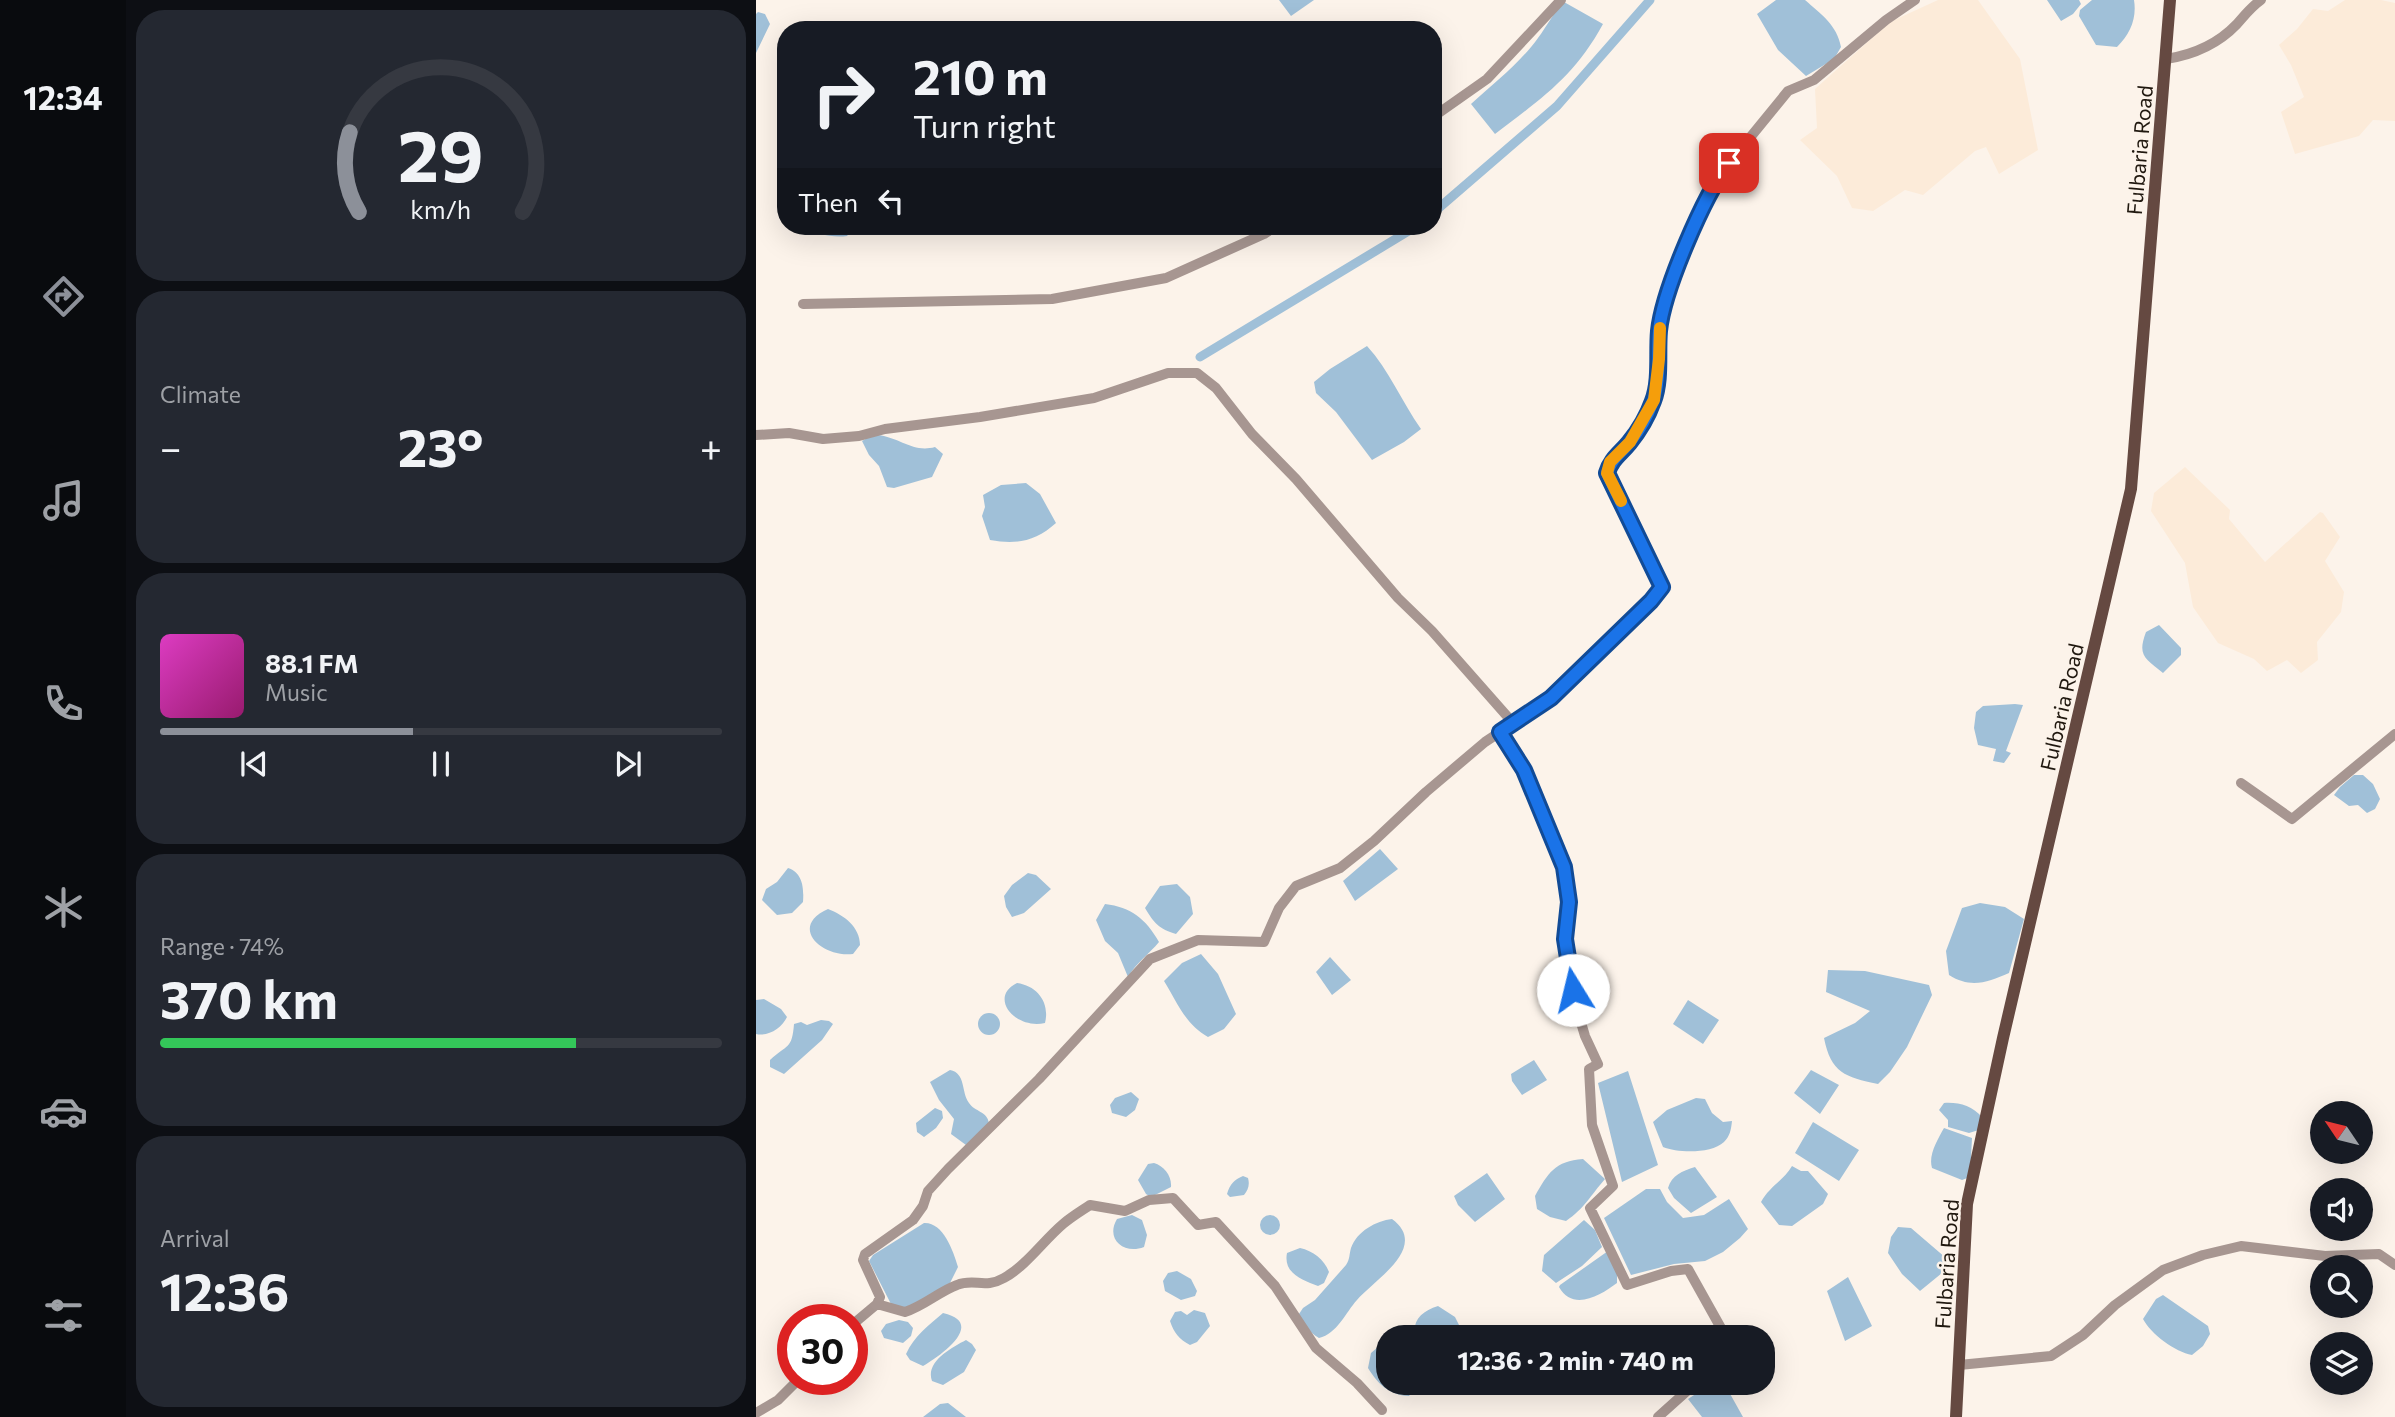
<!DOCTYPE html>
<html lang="en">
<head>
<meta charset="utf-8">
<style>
	:root { --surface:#171b24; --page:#242831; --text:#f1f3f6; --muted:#9ea1a6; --line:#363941; --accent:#8c9099 }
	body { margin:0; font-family:Commissioner,sans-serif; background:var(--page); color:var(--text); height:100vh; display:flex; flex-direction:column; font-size:26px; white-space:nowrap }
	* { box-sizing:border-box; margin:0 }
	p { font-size:23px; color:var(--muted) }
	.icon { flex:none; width:38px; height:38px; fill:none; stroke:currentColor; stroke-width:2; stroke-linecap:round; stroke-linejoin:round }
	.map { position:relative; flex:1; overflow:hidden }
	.drawer { display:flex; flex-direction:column; gap:10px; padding:10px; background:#0d0f14; width:630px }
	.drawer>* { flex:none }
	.top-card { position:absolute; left:21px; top:21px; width:665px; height:214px; border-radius:28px; box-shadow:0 7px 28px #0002; background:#171b24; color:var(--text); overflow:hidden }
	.needle { width:46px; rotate:305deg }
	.buttons { position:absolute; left:1554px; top:1101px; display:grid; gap:14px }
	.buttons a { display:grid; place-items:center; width:63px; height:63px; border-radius:50%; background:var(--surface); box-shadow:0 7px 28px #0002; font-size:35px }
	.speed { position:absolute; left:21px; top:1304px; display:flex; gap:14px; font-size:35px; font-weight:700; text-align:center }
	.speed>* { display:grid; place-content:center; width:91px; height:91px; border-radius:50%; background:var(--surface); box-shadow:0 7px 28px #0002; line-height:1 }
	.speed .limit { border:10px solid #d22; background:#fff; color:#111 }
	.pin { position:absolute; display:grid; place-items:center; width:60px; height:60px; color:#fff; margin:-30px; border-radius:14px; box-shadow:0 4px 10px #0006 }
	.me { position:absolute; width:77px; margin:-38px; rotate:351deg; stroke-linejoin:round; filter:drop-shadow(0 0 5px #0008) }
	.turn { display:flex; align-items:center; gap:24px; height:147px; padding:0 21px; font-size:32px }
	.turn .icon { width:91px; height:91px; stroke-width:2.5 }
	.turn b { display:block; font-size:49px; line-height:60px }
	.then { display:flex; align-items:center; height:66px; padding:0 21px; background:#0003; gap:14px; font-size:26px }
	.big { font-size:52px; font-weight:700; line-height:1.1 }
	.drawer .card { flex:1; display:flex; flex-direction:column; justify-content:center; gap:10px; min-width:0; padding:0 24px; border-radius:28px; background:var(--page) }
	.drawer .dial { align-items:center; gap:0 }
	.dial svg { height:182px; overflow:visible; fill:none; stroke:var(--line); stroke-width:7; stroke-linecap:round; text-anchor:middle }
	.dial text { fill:var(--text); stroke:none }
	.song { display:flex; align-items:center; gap:21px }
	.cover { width:84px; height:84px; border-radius:10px; background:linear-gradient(135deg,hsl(310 70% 55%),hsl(320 70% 35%)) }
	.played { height:7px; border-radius:4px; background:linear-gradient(90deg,var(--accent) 45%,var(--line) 45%) }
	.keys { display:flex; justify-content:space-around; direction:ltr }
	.heat { display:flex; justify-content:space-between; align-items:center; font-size:38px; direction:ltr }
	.charge { height:10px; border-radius:5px; background:linear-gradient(90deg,#34c759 74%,var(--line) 0) }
	.trip { position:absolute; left:620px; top:1325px; width:399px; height:70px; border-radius:28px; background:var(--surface); box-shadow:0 7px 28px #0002; font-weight:700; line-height:70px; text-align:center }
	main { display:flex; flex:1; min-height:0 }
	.tab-bar { display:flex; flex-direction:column; width:126px; justify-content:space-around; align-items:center; background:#090b0e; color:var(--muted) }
	.tab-bar .icon { width:49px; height:49px }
	.tab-bar .active { color:var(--accent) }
	.tab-bar b { font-size:32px; color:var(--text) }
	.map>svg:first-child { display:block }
	.built { fill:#fcebd9 }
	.water { fill:#a0c0d8 }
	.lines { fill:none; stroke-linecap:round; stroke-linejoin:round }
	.canal { stroke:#a0c0d8; stroke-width:9 }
	.minor { stroke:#a79691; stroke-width:10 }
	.major { stroke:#654941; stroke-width:12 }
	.route-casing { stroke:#114b97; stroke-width:18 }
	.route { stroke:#1a73e8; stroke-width:12 }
	.slow { stroke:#f59e0b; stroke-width:12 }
	.labels { text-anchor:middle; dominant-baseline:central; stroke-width:5; stroke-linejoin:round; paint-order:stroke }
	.street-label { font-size:21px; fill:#20180f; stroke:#fcf3ea }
</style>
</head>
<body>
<main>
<nav class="tab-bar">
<b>12:34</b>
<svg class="icon active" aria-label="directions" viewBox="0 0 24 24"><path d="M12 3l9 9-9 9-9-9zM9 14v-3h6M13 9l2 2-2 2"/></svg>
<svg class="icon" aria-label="music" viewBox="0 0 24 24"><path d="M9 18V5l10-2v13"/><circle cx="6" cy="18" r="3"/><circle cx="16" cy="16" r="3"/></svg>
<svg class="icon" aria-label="phone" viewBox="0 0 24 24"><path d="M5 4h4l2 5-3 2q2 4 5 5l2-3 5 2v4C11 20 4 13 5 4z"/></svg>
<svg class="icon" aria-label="climate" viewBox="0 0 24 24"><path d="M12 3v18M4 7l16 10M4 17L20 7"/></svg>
<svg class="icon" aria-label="car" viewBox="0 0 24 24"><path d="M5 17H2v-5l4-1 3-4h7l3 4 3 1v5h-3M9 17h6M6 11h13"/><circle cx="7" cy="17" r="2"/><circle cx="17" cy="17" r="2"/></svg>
<svg class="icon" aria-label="filters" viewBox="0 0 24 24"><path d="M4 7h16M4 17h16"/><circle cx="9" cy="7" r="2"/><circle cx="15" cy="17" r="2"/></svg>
</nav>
<section class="drawer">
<div class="card dial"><svg viewBox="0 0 100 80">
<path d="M14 69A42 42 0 1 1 86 69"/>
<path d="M14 69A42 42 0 0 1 10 34" stroke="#8c9099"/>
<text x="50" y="56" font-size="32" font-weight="700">29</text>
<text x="50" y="72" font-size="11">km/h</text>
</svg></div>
<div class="card"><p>Climate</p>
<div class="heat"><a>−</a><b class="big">23°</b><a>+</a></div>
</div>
<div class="card">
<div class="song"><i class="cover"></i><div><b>88.1 FM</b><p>Music</p></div></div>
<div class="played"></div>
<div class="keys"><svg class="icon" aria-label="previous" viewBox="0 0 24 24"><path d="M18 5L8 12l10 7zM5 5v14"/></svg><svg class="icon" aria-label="pause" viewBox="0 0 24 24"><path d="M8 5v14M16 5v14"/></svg><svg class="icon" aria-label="next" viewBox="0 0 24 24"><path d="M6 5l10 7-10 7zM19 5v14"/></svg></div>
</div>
<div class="card"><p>Range · 74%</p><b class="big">370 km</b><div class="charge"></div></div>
<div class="card"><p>Arrival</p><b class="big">12:36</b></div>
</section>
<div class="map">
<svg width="1639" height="1417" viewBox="0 0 1639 1417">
	<rect width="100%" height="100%" fill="#fcf3ea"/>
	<path class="built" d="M1182 0H1222L1264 59 1282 150 1243 174 1230 147 1219 151 1167 195 1149 190 1117 211 1096 208 1081 176 1044 140 1061 128 1059 89 1134 22Z
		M1589 0H1625L1639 3V121L1617 120 1603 136 1539 154 1525 112 1548 97 1535 65 1523 45 1541 29 1557 9 1572 11Z
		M1429 467 1474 510 1473 519 1509 562 1564 512 1567 513 1584 537 1569 561 1588 592 1585 612 1561 642 1562 660 1545 673 1531 660 1511 671 1498 659 1462 643 1437 607 1429 563 1395 511 1398 493Z"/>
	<path class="water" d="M523 0H558L535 16Z
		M1020 0H1049C1065 14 1081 25 1085 47L1078 59 1050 76 1022 50 1001 14Z
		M1291 0H1323L1325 4 1317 14 1305 21Z
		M1336 0H1378C1381 19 1374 34 1361 47L1340 45 1323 16 1324 10Z
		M808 2 847 24C818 77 786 98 739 134L715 104C738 83 764 63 782 38 791 26 797 13 808 2Z
		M2 12 9 14 14 24 0 53V14Z
		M47 226H99L91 236C76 238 60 234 47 226Z
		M611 346C633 370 646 402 665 429L648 442 616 460 580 412 560 393 558 382 574 369Z
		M122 435C145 438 157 453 179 447L187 454 176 477 138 488 131 487 123 466 113 455 106 441 113 437Z
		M270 483 284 494 300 523C280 541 261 545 234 540L226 516 229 507 227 495 245 485Z
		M1403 625 1425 648V655L1407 673C1389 658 1381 656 1390 632Z
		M1259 704 1267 705 1250 751 1255 753 1248 763 1237 761 1240 749 1222 745 1218 728 1220 712 1227 706Z
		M1598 775H1607L1617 784 1624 799 1619 809 1611 813 1602 805 1593 806 1578 795 1584 787Z
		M624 849 642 869 599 901 587 881Z
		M32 868C47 873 48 888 47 902L36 913 21 915 6 900 10 889 21 882Z
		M272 873 280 875 295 889 268 913 256 917 250 907 248 896 256 885Z
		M421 884 434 897 437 914 420 934C403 929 398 923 389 908L404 886Z
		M1224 903 1249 907 1268 919 1253 973C1232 982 1215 989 1193 975L1190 951 1206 908Z
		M349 904C375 907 390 919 403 942 393 954 380 963 372 977L362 953 349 941 340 920Z
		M72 909C88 915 104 927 104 945L97 954C66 958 32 927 72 909Z
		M445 954 462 974 480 1014 468 1029 452 1037C429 1024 421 1002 408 981L426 963Z
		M574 957 595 980 576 995 560 972Z
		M1072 970 1109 971 1173 985 1176 995 1151 1047 1134 1072 1122 1084C1089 1077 1075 1073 1068 1038L1099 1023 1114 1011 1070 992Z
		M261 983C282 986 294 1003 289 1023 259 1030 232 997 261 983Z
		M8 999 25 1009 31 1017C26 1028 12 1037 0 1034V1000Z
		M932 1000 963 1020 947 1044 917 1024Z
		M222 1024a11 11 0 1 1 22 0a11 11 0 1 1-22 0Z
		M65 1020 73 1021 77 1024 66 1040 28 1074 14 1067V1060C31 1044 36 1050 38 1024L45 1022 51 1025Z
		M778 1060 791 1080 766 1095 756 1081 755 1074Z
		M194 1070C210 1073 205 1092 213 1103 219 1112 231 1111 233 1123L210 1145 195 1134 198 1119 183 1100 174 1082Z
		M1055 1070 1083 1085 1064 1114 1038 1093Z
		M872 1071 902 1165 866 1182 842 1083Z
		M375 1092 383 1099 379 1110 370 1117 356 1113 354 1105 359 1098Z
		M940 1098 949 1099 956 1113 967 1122 976 1121C975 1130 974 1136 968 1142 955 1154 922 1153 907 1147L897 1122 911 1110Z
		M1188 1103C1203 1102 1216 1106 1226 1117V1129L1213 1133 1192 1127V1120L1183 1110Z
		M179 1108 186 1111 187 1118 180 1128 168 1137 161 1132 160 1123Z
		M1057 1122 1103 1150 1083 1181 1039 1153Z
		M1188 1128 1216 1138 1214 1177 1206 1180 1176 1168C1172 1155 1182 1139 1188 1128Z
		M827 1159 849 1179C834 1196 829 1208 810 1221L794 1217 781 1209 779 1196C792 1173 799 1161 827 1159Z
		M398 1163C408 1166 416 1176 415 1187L395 1197 390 1194 382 1180 392 1164Z
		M1036 1166 1045 1171H1052L1072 1194 1067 1204 1036 1226 1023 1225 1005 1202C1013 1187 1028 1180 1036 1166Z
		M939 1167 961 1197 935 1213 918 1198 912 1188C916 1175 926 1171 939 1167Z
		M731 1173 749 1199 719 1222 702 1205 698 1196Z
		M487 1176 492 1178C494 1185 492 1190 488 1195L474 1197 471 1194C474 1184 478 1180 487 1176Z
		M890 1189H904L911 1202 927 1218 948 1215 973 1199 992 1229 984 1238 967 1252 949 1261 918 1264 875 1275 848 1218Z
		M376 1215 386 1220 391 1235 388 1247C368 1255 349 1239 361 1219Z
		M504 1225a10 10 0 1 1 20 0a10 10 0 1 1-20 0Z
		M636 1219C674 1247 618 1280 601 1300 590 1312 581 1334 563 1338 553 1332 547 1325 543 1314L547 1308 559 1300 590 1265C594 1259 593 1255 595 1248 601 1231 620 1221 636 1219Z
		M828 1220 839 1230 846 1247 826 1266 800 1283 786 1271 788 1255Z
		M168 1223C187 1222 197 1250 202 1267L193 1285 150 1308 135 1304 113 1261 117 1255Z
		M1142 1227 1155 1228 1197 1264 1164 1291 1146 1274 1132 1253 1135 1237Z
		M544 1248C557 1251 568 1259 573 1272L568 1283 562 1286C546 1280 527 1273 531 1253Z
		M852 1251 861 1269V1283C845 1295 817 1312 803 1287L804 1285Z
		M421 1271 435 1279 441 1291 439 1296 425 1300 409 1291 407 1281 412 1273Z
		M1092 1277 1116 1326 1089 1341 1071 1291Z
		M1407 1295 1452 1326 1454 1334 1447 1346 1436 1355C1419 1352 1395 1334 1387 1319L1400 1299Z
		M682 1306 699 1317 703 1325 700 1337H659C656 1320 666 1311 682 1306Z
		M438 1310 449 1313 454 1326 441 1342 434 1345C423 1339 418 1333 414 1321L419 1312 425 1311 431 1315Z
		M187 1313C231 1323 184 1356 167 1366L154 1360 150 1354C158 1336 173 1325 187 1313Z
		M143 1320 152 1322 157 1328 155 1336 147 1343 128 1338 125 1331 130 1324Z
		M210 1340 216 1344 220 1350 208 1372 187 1385 176 1381C169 1362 195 1348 210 1340Z
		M629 1341H632V1382L663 1383 653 1396C633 1395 622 1384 612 1368L615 1353Z
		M958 1382 968 1383 987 1417H946L932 1399Z
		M192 1403 210 1417H167L184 1404Z"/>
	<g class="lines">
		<path class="canal" d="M677 213 801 106 894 0
			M444 357 661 226"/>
		<path class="minor" d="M1410 59C1436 55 1462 44 1481 24 1489 15 1495 7 1505 0
			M677 117 731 79 805 0
			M47 304 296 299 410 278 508 234 520 226
			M0 435 33 433 67 439 103 436 129 429 224 417 338 398 412 373H441L460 388 496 434 540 479 642 598 676 631 758 724
			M744 732 768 770 808 867 813 902 809 939 813 971 821 1009 829 1036 842 1064 833 1069 836 1125 857 1186 834 1208 871 1285 915 1271 932 1269 970 1337
			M1485 783 1536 819 1639 734
			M121 1304 149 1312C168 1306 184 1291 201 1285 218 1278 229 1289 248 1278 271 1265 287 1241 307 1224 315 1217 325 1211 334 1205L369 1211 393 1200 417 1198 442 1225 460 1222 519 1286 560 1348 601 1383 626 1410
			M96 1325 121 1304 124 1297 107 1260 109 1254 157 1220 167 1206 172 1191 192 1169 283 1079 394 959 442 940 508 942 523 908 540 886 584 868 618 841 670 792 729 742 795 698 895 601 906 587 851 473 854 462 874 442 898 400 903 359V329L908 312 931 242 961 178 1032 91 1058 80 1130 20 1159 0
			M1203 1365 1295 1356 1327 1335 1359 1305 1407 1270 1447 1255 1485 1246 1569 1256 1623 1254 1639 1265
			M0 1413 22 1400 43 1379
			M902 1417 941 1382"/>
		<path class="major" d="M1200 1417 1211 1204 1247 1038 1375 489 1414 0"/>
	</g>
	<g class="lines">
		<defs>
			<path id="route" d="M817 990 809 939 813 902 808 867 768 770 744 732 795 698 895 601 906 587 851 473C855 459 864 454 873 443 882 432 892 415 897 401 905 380 901 353 903 331 907 291 948 195 973 163"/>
		</defs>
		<use href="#route" class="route-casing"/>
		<use href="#route" class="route"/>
		<path class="slow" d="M865 501 851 473 854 462 874 442 898 400 903 359 904 328"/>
	</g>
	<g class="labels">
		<g class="street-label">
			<text transform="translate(1383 150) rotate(-85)">Fulbaria Road</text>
			<text transform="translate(1305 707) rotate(-77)">Fulbaria Road</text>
			<text transform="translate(1190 1264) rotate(-86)">Fulbaria Road</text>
		</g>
	</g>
</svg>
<div class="buttons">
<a><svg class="needle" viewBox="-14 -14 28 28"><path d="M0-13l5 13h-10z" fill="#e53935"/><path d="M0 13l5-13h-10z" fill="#9ea1a6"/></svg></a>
<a><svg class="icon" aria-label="sound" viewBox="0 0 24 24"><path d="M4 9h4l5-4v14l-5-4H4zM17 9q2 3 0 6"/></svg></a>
<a><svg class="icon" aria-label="search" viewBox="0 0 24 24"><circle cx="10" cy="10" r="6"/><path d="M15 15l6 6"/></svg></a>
<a><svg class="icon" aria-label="layers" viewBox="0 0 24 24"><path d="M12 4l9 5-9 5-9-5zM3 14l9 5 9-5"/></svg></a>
</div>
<div class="speed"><div class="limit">30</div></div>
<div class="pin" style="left:973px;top:163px;background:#d93025"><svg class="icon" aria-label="arrive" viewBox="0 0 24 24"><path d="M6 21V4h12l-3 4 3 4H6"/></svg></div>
<svg class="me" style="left:817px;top:990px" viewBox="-20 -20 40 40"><circle r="19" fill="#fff"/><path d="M0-13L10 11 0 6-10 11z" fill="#1a73e8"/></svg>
<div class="trip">12:36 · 2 min · 740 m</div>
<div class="top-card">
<div class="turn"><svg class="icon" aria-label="right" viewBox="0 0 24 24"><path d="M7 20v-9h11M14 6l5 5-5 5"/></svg><div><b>210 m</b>Turn right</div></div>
<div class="then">Then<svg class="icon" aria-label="left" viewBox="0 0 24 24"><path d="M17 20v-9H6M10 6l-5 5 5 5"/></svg></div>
</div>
</div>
</main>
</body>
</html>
